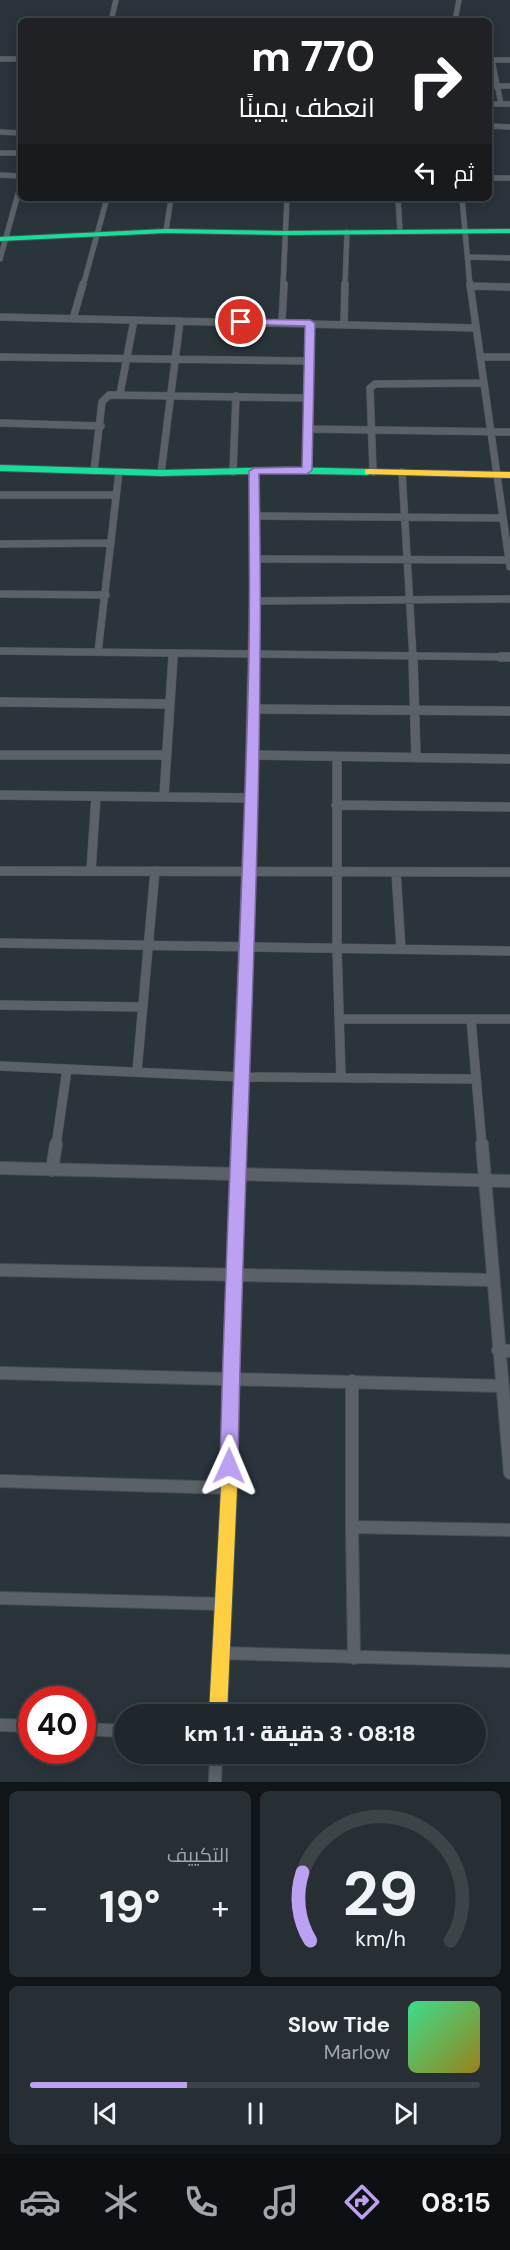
<!DOCTYPE html>
<html lang="ar">
<head>
<meta charset="utf-8">
<style>
	:root { --surface:#20272c; --page:#282f34; --text:#f1f3f6; --muted:#a2a5a9; --line:#3d4448; --accent:#bca0f2 }
	body { margin:0; font-family:"DM Sans",Cairo,sans-serif; background:var(--page); color:var(--text); direction:rtl; height:100vh; display:flex; flex-direction:column; font-size:22px; white-space:nowrap }
	* { box-sizing:border-box; margin:0 }
	p { font-size:20px; color:var(--muted) }
	.icon { flex:none; width:33px; height:33px; fill:none; stroke:currentColor; stroke-width:2; stroke-linecap:round; stroke-linejoin:round }
	.map { position:relative; height:1782px; overflow:hidden; direction:ltr }
	.details { display:flex; flex-direction:column; gap:9px; padding:9px; background:#121518; flex:1 }
	.details>* { flex:none }
	.guide { position:absolute; left:18px; top:18px; width:474px; height:183px; border-radius:9px; box-shadow:0 3px 15px #0003,0 0 0 2px var(--line); direction:rtl; background:#202124; color:#fff; overflow:hidden }
	.speed { position:absolute; left:18px; top:1686px; display:flex; gap:12px; font-size:30px; font-weight:700; text-align:center }
	.speed>* { display:grid; place-content:center; width:78px; height:78px; border-radius:50%; background:var(--surface); box-shadow:0 3px 15px #0003,0 0 0 2px var(--line); line-height:1 }
	.speed .limit { border:9px solid #d22; background:#fff; color:#111 }
	.pin { position:absolute; display:grid; place-items:center; width:51px; height:51px; color:#fff; margin:-26px; border:3px solid #fff; border-radius:50%; box-shadow:0 2px 6px #0007 }
	.me { position:absolute; width:66px; margin:-33px; rotate:1deg; stroke-linejoin:round; filter:drop-shadow(0 0 4px #0008) }
	.turn { display:flex; align-items:center; gap:21px; height:126px; padding:0 18px; font-size:27px }
	.turn .icon { width:78px; height:78px; stroke-width:2.5 }
	.turn b { display:block; font-size:42px; line-height:51px }
	.then { display:flex; align-items:center; height:57px; padding:0 18px; background:#0003; gap:12px; font-size:22px }
	.big { font-size:45px; font-weight:800; line-height:1.1 }
	.details .tile { flex:1; display:flex; flex-direction:column; justify-content:center; gap:9px; min-width:0; padding:0 21px; border-radius:9px; background:var(--page) }
	.details .dial { align-items:center; gap:0 }
	.dial svg { height:156px; overflow:visible; fill:none; stroke:var(--line); stroke-width:7; stroke-linecap:round; text-anchor:middle }
	.dial text { fill:var(--text); stroke:none }
	.song { display:flex; align-items:center; gap:18px }
	.cover { width:72px; height:72px; border-radius:9px; background:linear-gradient(135deg,hsl(150 70% 55%),hsl(50 70% 35%)) }
	.played { height:6px; border-radius:3px; background:linear-gradient(90deg,var(--accent) 35%,var(--line) 35%) }
	.keys { display:flex; justify-content:space-around; direction:ltr }
	.heat { display:flex; justify-content:space-between; align-items:center; font-size:33px; direction:ltr }
	.details .tiles { flex:1; display:grid; gap:9px; grid-template-columns:1fr 1fr }
	.tile:last-child { grid-column:span 2 }
	.trip { position:absolute; left:114px; top:1704px; width:372px; height:60px; border-radius:30px; background:var(--surface); box-shadow:0 3px 15px #0003,0 0 0 2px var(--line); font-weight:800; line-height:60px; text-align:center; direction:rtl }
	.tab-bar { display:flex; height:96px; justify-content:space-around; align-items:center; background:#0d1012; color:var(--muted) }
	.tab-bar .icon { width:42px; height:42px }
	.tab-bar .on { color:var(--accent) }
	.tab-bar b { font-size:27px; color:var(--text) }
	.map>svg:first-child { display:block }
	.lines { fill:none; stroke-linecap:round; stroke-linejoin:round }
	.street-far3-casing { stroke:#485157; stroke-width:6 }
	.street-far2-casing { stroke:#485157; stroke-width:8 }
	.street-far1-casing { stroke:#485157; stroke-width:10 }
	.street-casing { stroke:#485157; stroke-width:14 }
	.fast-casing { stroke:#485157; stroke-width:2 }
	.slow-casing { stroke:#485157; stroke-width:2 }
	.jam-casing { stroke:#485157; stroke-width:2 }
	.street-far3 { stroke:#5a6268; stroke-width:5 }
	.street-far2 { stroke:#5a6268; stroke-width:7 }
	.street-far1 { stroke:#5a6268; stroke-width:9 }
	.street { stroke:#5a6268; stroke-width:12 }
	.fast { fill:#16e098; fill-rule:evenodd }
	.slow { fill:#ffcf43; fill-rule:evenodd }
	.jam { fill:#f24e42; fill-rule:evenodd }
	.route { fill:#bca0f2; stroke:#7a689d; stroke-width:1.5 }
</style>
</head>
<body>
<div class="map">
<svg width="510" height="1782" viewBox="0 0 510 1782">
	<rect width="100%" height="100%" fill="#2a343b"/>
	<g class="lines">
		<defs>
			<path id="street-far3" d="M111 21 116 0
				M455 21 459 0
				M0 59H21
				M489 60H510
				M492 60 501 104
				M489 86H510
				M489 104H510
				M489 126 510 127
				M0 132 21 133
				M0 153H21
				M0 175 21 176
				M489 178H510
				M318 198 398 199
				M398 198 400 231
				M462 198 470 286
				M166 231 171 198
				M469 257 510 258
				M0 259 21 183
				M83 286 107 198
				M283 286 287 198
				M345 286 347 232"/>
			<path id="street-far2" d="M470 284 510 567
				M470 286 510 287
				M0 317 476 328
				M73 319 83 284
				M282 322 284 284
				M344 324 345 284
				M0 357 309 361
				M480 357H510
				M120 394 134 320
				M0 423 101 426
				M308 429 510 432
				M307 470 310 323
				M94 471 102 402 109 395 308 398
				M233 472 236 396
				M373 472 370 388 375 384 484 383
				M402 472 413 658
				M161 473 180 321
				M0 495H116
				M255 516 502 518
				M0 544 111 543
				M255 559 509 560
				M0 594 106 595
				M255 601 510 599
				M0 651 510 657
				M98 652 119 472
				M173 658V653"/>
			<path id="street-far1" d="M413 657 416 758
				M500 657H510
				M0 702 170 704
				M252 709 510 711
				M0 755H167
				M251 755 510 759
				M337 757V948L341 1078
				M0 795 251 798
				M164 796 173 657
				M336 805 510 807
				M0 871 510 872
				M91 871 96 796
				M396 872 401 949
				M0 943 510 951
				M0 1005 143 1007
				M341 1019H510
				M471 1019 482 1146
				M0 1066 241 1077 476 1079
				M137 1071 155 871
				M56 1146 67 1069"/>
			<path id="street" d="M482 1144 510 1473
				M0 1168 510 1181
				M52 1170 56 1144
				M0 1270 492 1280
				M498 1350 510 1351
				M0 1373 501 1386
				M352 1381V1527
				M0 1481 229 1488
				M0 1598 222 1604
				M221 1653 510 1661
				M354 1658 352 1527 510 1530
				M0 1725 32 1726
				M82 1729 124 1731
				M215 1782 216 1754"/>
			<path id="fast" d="M166 229 285 231 510 229V233L285 235 166 233 0 241V237Z
				M0 465 161 470 283 467 368 469 373 472 368 475 259 473 260 586 255 589 250 586 249 474 161 476 0 471Z
				M251 792 257 796 242 1219 240 1224 235 1225 230 1224 228 1219 245 796Z"/>
			<path id="slow" d="M368 469 510 472V478L365 474V470Z
				M235 1213 240 1214 242 1219 237 1488 227 1714H209L221 1488 228 1219 230 1214Z"/>
			<path id="jam" d="M255 583 260 586 257 796 251 800 245 796 250 586Z"/>
		</defs>
		<use href="#street-far3" class="street-far3-casing"/>
		<use href="#street-far2" class="street-far2-casing"/>
		<use href="#street-far1" class="street-far1-casing"/>
		<use href="#street" class="street-casing"/>
		<use href="#fast" class="fast-casing"/>
		<use href="#slow" class="slow-casing"/>
		<use href="#jam" class="jam-casing"/>
		<use href="#street-far3" class="street-far3"/>
		<use href="#street-far2" class="street-far2"/>
		<use href="#street-far1" class="street-far1"/>
		<use href="#street" class="street"/>
		<use href="#fast" class="fast"/>
		<use href="#slow" class="slow"/>
		<use href="#jam" class="jam"/>
	</g>
	<path class="route" d="M241 319 310 320 315 323 312 470 307 474H259C260 534 261 594 260 654 259 924 242 1195 238 1466L235 1472 229 1475 223 1472 220 1466C226 1196 243 926 249 656 250 595 249 533 249 471L254 468 302 467 305 326 238 324 237 322Z"/>
</svg>
<div class="speed"><div class="limit">40</div></div>
<div class="pin" style="left:241px;top:322px;background:#d93025"><svg class="icon" aria-label="arrive" viewBox="0 0 24 24"><path d="M6 21V4h12l-3 4 3 4H6"/></svg></div>
<svg class="me" style="left:229px;top:1466px" viewBox="-20 -20 40 40"><path d="M0-17L14 15 0 8-14 15z" fill="#bca0f2" stroke="#fff" stroke-width="4"/></svg>
<div class="trip">08:18 · 3 دقيقة · 1.1 km</div>
<div class="guide">
<div class="turn"><svg class="icon" aria-label="right" viewBox="0 0 24 24"><path d="M7 20v-9h11M14 6l5 5-5 5"/></svg><div><b>770 m</b>انعطف يمينًا</div></div>
<div class="then">ثم<svg class="icon" aria-label="left" viewBox="0 0 24 24"><path d="M17 20v-9H6M10 6l-5 5 5 5"/></svg></div>
</div>
</div>
<section class="details">
<div class="tiles">
<div class="tile dial"><svg viewBox="0 0 100 80">
<path d="M14 69A42 42 0 1 1 86 69"/>
<path d="M14 69A42 42 0 0 1 10 34" stroke="#bca0f2"/>
<text x="50" y="56" font-size="32" font-weight="700">29</text>
<text x="50" y="72" font-size="11">km/h</text>
</svg></div>
<div class="tile"><p>التكييف</p>
<div class="heat"><a>−</a><b class="big">19°</b><a>+</a></div>
</div>
<div class="tile">
<div class="song"><i class="cover"></i><div><b>Slow Tide</b><p>Marlow</p></div></div>
<div class="played"></div>
<div class="keys"><svg class="icon" aria-label="previous" viewBox="0 0 24 24"><path d="M18 5L8 12l10 7zM5 5v14"/></svg><svg class="icon" aria-label="pause" viewBox="0 0 24 24"><path d="M8 5v14M16 5v14"/></svg><svg class="icon" aria-label="next" viewBox="0 0 24 24"><path d="M6 5l10 7-10 7zM19 5v14"/></svg></div>
</div>
</div>
</section>
<nav class="tab-bar">
<b>08:15</b>
<svg class="icon on" aria-label="directions" viewBox="0 0 24 24"><path d="M12 3l9 9-9 9-9-9zM9 14v-3h6M13 9l2 2-2 2"/></svg>
<svg class="icon" aria-label="music" viewBox="0 0 24 24"><path d="M9 18V5l10-2v13"/><circle cx="6" cy="18" r="3"/><circle cx="16" cy="16" r="3"/></svg>
<svg class="icon" aria-label="phone" viewBox="0 0 24 24"><path d="M5 4h4l2 5-3 2q2 4 5 5l2-3 5 2v4C11 20 4 13 5 4z"/></svg>
<svg class="icon" aria-label="climate" viewBox="0 0 24 24"><path d="M12 3v18M4 7l16 10M4 17L20 7"/></svg>
<svg class="icon" aria-label="car" viewBox="0 0 24 24"><path d="M5 17H2v-5l4-1 3-4h7l3 4 3 1v5h-3M9 17h6M6 11h13"/><circle cx="7" cy="17" r="2"/><circle cx="17" cy="17" r="2"/></svg>
</nav>
</body>
</html>
